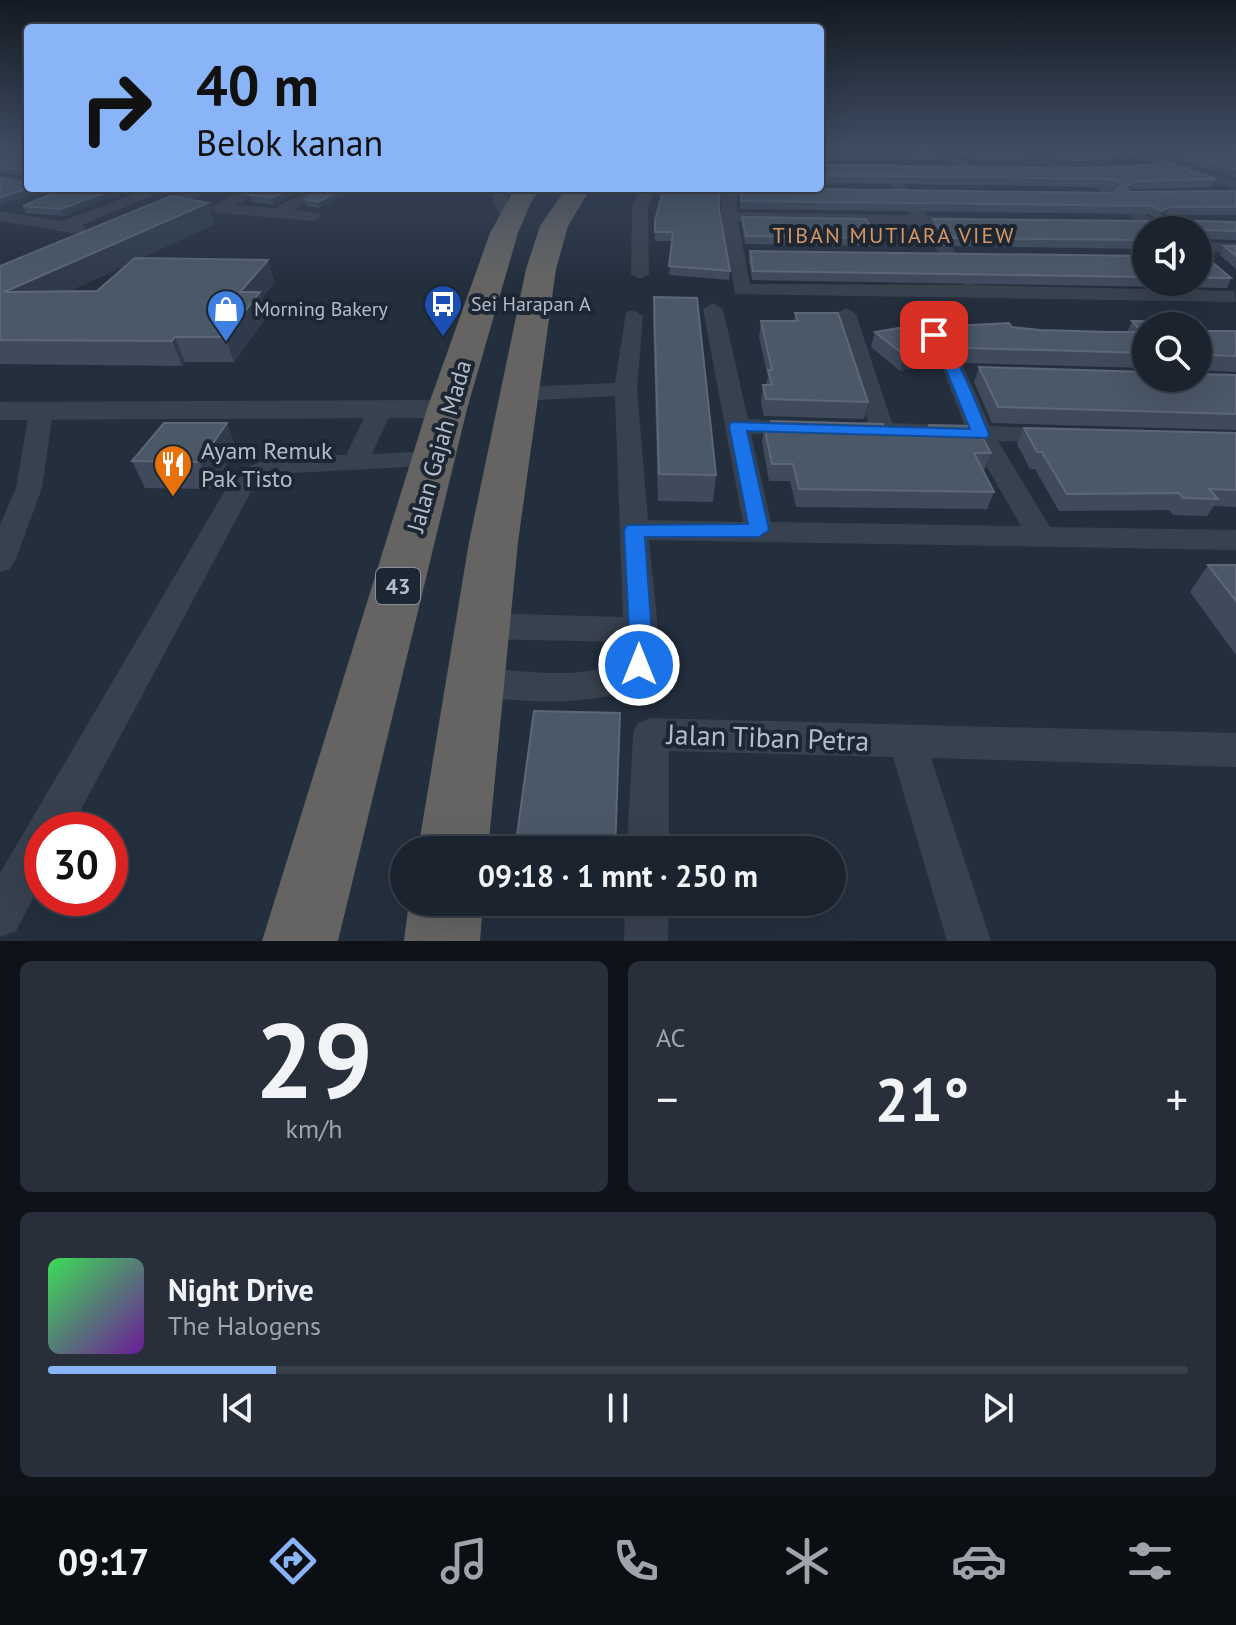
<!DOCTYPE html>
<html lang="id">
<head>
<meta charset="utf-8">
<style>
	:root { --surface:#1b232e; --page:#282f3a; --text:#f1f3f6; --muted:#a0a4aa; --line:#39404a; --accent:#8ab4f8 }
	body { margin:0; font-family:"PT Sans",sans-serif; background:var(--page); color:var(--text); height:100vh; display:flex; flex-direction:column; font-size:30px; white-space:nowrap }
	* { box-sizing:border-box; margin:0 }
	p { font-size:26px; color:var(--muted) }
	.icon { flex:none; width:44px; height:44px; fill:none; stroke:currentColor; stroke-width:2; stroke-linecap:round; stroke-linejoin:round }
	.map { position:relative; height:941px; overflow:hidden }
	.sheet { display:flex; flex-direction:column; gap:20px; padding:20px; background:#0f1319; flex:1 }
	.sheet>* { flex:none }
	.banner { position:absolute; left:24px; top:24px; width:800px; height:168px; border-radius:8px; box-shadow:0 8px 32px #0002,0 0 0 2px var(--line); background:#8ab4f8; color:#111; overflow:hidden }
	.fabs { position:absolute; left:1132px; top:216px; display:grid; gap:16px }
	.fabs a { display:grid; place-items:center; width:80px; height:80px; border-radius:50%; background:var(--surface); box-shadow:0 8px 32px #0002,0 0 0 2px var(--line); font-size:40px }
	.speed { position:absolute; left:24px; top:812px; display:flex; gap:16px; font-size:40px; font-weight:700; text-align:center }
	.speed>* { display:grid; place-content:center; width:104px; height:104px; border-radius:50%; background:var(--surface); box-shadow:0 8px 32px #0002,0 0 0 2px var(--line); line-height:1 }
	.speed .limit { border:12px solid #d22; background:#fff; color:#111 }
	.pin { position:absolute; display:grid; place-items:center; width:68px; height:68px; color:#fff; margin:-34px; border-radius:16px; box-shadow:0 4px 12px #0006 }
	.me { position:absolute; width:88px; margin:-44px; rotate:0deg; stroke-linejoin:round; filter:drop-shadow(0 0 6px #0008) }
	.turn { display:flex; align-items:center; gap:28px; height:168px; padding:0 40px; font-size:36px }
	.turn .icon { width:104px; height:104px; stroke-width:2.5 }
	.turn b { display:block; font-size:56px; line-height:68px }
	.big { font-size:60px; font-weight:700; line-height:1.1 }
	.sheet .card { flex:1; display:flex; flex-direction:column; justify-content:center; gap:12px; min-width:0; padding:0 28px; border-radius:12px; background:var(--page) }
	.sheet .dial { align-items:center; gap:0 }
	.dial b { font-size:104px; line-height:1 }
	.song { display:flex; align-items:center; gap:24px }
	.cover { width:96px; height:96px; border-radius:12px; background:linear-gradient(135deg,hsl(130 70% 55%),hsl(280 70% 35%)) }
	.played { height:8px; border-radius:4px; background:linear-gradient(90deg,var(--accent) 20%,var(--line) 20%) }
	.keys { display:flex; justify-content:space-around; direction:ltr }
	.heat { display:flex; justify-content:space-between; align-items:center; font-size:44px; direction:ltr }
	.sheet .tiles { flex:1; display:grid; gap:20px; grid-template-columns:1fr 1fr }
	.card:last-child { grid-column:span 2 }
	.trip { position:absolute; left:390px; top:836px; width:456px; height:80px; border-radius:40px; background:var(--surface); box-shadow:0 8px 32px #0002,0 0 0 2px var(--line); font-weight:700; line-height:80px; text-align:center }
	.tabs { display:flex; height:128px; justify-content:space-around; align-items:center; background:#0b0e12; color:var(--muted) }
	.tabs .icon { width:56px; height:56px }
	.tabs .active { color:var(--accent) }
	.tabs b { font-size:36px; color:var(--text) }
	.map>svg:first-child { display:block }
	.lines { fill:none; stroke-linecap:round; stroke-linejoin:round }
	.minor { fill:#38414e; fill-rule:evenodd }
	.tertiary { fill:#38414e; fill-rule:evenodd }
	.trunk { fill:#656462; fill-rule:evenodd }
	.wall { fill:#3f4b5c; fill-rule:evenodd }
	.shaded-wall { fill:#2f3b4b }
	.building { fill:#4b5868; stroke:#5c6777; stroke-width:2 }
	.route { fill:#1a73e8; stroke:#114b97; stroke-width:2 }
	.labels { text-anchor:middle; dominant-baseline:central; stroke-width:8; stroke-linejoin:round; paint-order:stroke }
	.far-poi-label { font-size:20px; fill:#b4bcc9; stroke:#1d2633; text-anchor:start }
	.far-neighbourhood-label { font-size:22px; letter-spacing:2px; fill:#d59563; stroke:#1d2633 }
	.shield { fill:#1d2633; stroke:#878f9c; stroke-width:2 }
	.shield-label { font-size:22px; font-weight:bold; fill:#b4bcc9 }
	.street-label { font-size:24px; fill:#b4bcc9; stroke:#1d2633 }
	.poi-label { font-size:24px; fill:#b4bcc9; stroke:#1d2633; text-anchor:start }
	.near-street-label { font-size:28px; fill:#b4bcc9; stroke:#1d2633 }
</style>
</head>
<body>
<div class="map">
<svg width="1236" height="941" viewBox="0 0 1236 941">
	<rect width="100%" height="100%" fill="#242f3e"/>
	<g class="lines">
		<path class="minor" d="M844 146H932L983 168 971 171 927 153 850 150Z
			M997 146H1015L1073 168 1084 166 1166 230H1148L1072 169 1061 171Z
			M1104 146H1123L1236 181V190Z
			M0 148 28 153V161L0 156Z
			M886 164 891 165 927 216 974 218 976 221 968 226 935 225 978 281 974 285 1235 291 1236 302 735 294 721 217 723 188H737V212L910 215 879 168ZM738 222 918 225 964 285 750 284Z
			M0 175 28 180 29 188 0 183Z
			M40 188H67L69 191 62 195Z
			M151 188H171L82 225 86 229 78 234 0 221V211L62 221Z
			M247 188H266L236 205 274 208 313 188H331L294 210 319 213 321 216 313 221 218 213 210 208Z
			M493 188H507L509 204 519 217 517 220H505L493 204Z
			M642 188H656L648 205 649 274 640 279 631 274 632 205Z
			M1198 242 1236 243V253L1198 252Z
			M713 303 723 309 748 419 807 423 810 428 807 433 751 434 771 522 1021 526 972 441 849 436 840 434 837 429 840 424 868 422 836 314 846 308 856 314 892 423 965 426 944 372 914 316 924 310C943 315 981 405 990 426L1054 429 1063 431 1066 436 1063 441 1054 443 998 441 1050 527 1236 530V550L649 540C651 569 662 638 656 663 644 714 498 704 461 691L456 681 461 671 473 667C516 669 587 684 623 658L624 642 480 639 469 635 464 626 469 617 480 613 623 617 615 396 518 401 510 399 507 394 510 389 518 387 615 383 626 312 633 310 643 316 637 389 648 520 743 522 703 309Z
			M381 401 389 403 393 408 372 454 435 451 444 453 448 459 444 465 274 474 253 488 70 830H42V881L16 931 0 937V873L233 477C264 451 307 456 346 455L369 408 373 403Z
			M41 405 49 407 53 412 42 488 15 561 10 569 0 572V525L16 488 29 412 33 407Z
			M651 718 1236 733V767L931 758 991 941H947L893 757 669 751V850H627L633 734 638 723Z
			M625 902H669L668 941H624Z"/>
		<path class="tertiary" d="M193 188H218L150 219H136L133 215 136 211Z
			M447 400 457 403 461 409 457 415 447 418 0 420V402Z"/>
		<path class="trunk" d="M515 188H541L532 200 518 233 467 409 338 941H262L427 409 490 233Z
			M566 188H591L568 226 556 269 518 542 488 850H418L469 542 526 269 540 226Z
			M409 902H483L480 941H404Z"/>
	</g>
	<path class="wall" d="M0 146H28V178L0 172V153L27 157 26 150Z
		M820 146 938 152 937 160 820 159Z
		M940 146H1010L1029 153 1026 161H972L970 157Z
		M1023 146H1096L1115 153 1112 160 1056 162 1054 156Z
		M1133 146H1188L1156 153Z
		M1236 146V178L1182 161 1185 154Z
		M820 164 821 165 1216 179 1212 187 1133 189 1128 192 1236 191V215H1166L1161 217 1164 220 1236 222V240L1200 239V252L1231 278 1227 288 752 280 749 260 750 251 1146 256V282H1198V230H1146V249L943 246 931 227 933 219 1152 221 1156 219 1148 214 740 209 741 188 1113 193 1116 191 1110 187 820 183Z
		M66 188 64 216 26 213 23 206Z
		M306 188 274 205 250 201 248 194Z
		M324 188 320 208 306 206 305 199Z
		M719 209 730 271 729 280 669 275 672 241H655V220Z
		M742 217 877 238 875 246 745 244 742 225Z
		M215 224 141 258 275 282 262 298 267 316 234 362H185L182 366 0 364V266ZM129 264 97 291H69Z
		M1224 246H1236V269L1220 255Z
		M654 297 716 475 713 502 658 501 653 320Z
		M795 313 868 402 864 419 764 416 761 402 763 385H766L768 377 759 337 761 321H794Z
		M1132 321 1196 322 1205 331H1236V372L1198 370V326H1146V368L964 363 951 341 956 326 1009 323 1012 327 1040 330 1127 332Z
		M875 332 936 363 900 371 871 347Z
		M979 367 1236 375V430L992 423 974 382Z
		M771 421 885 431H927L929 425 991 453 984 470H983L994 492 987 509 796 507 790 481H769L762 442 764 426H770Z
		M227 423 236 449 211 489 145 488 132 461Z
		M1024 428 1236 433V507L1214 506 1207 516 1173 515 1169 510 1059 511 1035 469H1030L1017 444Z
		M1208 565H1236V655L1190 592Z"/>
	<path class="shaded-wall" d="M1159 146H1188L1156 153Z
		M1136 181 1133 189 1123 195 1126 187Z
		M28 188H49L0 206V198Z
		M117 188H137L64 216 61 209Z
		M292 188H306L274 205 272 198Z
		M344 188H358L320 208 318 202Z
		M208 203 215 224 16 316 4 292Z
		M1170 207 1166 215 1157 219 1161 211Z
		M268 260 275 282 262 298 267 316 234 362 225 337 240 292Z
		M175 337 185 362 182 366 172 341Z
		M940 348 936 363 900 371 904 355Z
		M227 423 236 449 211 489 200 462Z
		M620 713 616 850H615Z"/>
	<path class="building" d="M26 146H28V176L27 171 0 166V153L27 157Z
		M820 146 928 148 938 152 821 151 820 156Z
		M962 146H1010L1029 153H974L972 150Z
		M1048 146H1096L1115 153 1059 154 1056 149Z
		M1212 146H1236V169L1185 154Z
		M1164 162 1216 179 1136 181 1126 187 1129 192 1236 191V207H1170L1161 211 1152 206 741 201V188L1113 193 1123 185 1113 179 820 175V164L821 165 1082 168 1156 165Z
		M0 178 25 184 28 182V188L0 198Z
		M66 188H117L61 209 23 206Z
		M261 188H292L272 198 248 194Z
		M324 188H344L318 202 305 199Z
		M664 188H720L719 209 730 271 669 266 673 232H655V220Z
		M171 196 208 203 4 292 97 291 135 258 268 260 240 292H260L225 337H175L172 341 0 340V266Z
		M1161 216 1164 220 1236 222V231L1202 230 1199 233 1200 252 1231 278H1198V230H1146V240L945 238 933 219 1152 221Z
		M742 217 866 219 877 238 746 236Z
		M1224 246H1236V256Z
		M750 251 1146 256V277L753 271Z
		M654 297 697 298 716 475 659 474Z
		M795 313H838L868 402 766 399 763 385H772L768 370H772L761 321H798Z
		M1132 321 1196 322 1205 331H1236V356L1206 355 1203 360H1198V326H1146V353L969 348 956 326 1009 323 1012 327 1040 330 1110 332H1142Z
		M927 323 940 348 904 355 875 332Z
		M979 367 1146 372V378H1198V374L1236 375V414L998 407Z
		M771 421 883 424 885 431H931L929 425 976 426 991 453H974L994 492 799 489 793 464H772L764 426H772Z
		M164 423H227L200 462 132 461Z
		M1024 428 1236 433V490L1209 489 1218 499 1183 498 1179 493 1067 494 1042 452H1037Z
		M1208 565H1236V601Z
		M534 711 620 713 615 850H515Z"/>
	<linearGradient id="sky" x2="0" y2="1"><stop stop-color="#141a22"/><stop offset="0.53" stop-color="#3f4d63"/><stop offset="1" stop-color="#3f4d63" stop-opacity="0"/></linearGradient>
	<rect width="1236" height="278" fill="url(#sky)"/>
	<path class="route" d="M934 330C952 338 980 413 989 434L987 438 747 431 769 530 759 537H645L653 652 648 672 639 675 631 672 627 665 630 652 624 530 627 525 748 524 729 426 731 422 970 429 947 372 927 335Z"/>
	<defs>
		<symbol id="bus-pin" viewBox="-11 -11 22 30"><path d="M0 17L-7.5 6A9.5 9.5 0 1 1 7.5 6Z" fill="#1a4fb4" stroke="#1d2633"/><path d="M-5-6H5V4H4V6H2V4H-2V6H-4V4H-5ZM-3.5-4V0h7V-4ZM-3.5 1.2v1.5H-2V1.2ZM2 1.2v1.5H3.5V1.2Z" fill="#fff"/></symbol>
		<symbol id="shop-pin" viewBox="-11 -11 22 30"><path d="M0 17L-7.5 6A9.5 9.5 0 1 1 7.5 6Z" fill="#3f7fe0" stroke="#1d2633"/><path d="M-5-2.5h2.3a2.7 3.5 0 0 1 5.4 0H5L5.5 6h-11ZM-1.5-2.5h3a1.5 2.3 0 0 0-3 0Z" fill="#fff"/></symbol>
		<symbol id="restaurant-pin" viewBox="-11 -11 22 30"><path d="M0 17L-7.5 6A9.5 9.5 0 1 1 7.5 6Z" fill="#e8710a" stroke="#1d2633"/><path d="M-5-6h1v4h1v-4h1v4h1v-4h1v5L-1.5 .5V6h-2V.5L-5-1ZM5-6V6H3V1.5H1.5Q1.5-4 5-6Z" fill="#fff"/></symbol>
	</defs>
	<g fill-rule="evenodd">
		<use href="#bus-pin" x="421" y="282" width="44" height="60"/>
		<use href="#shop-pin" x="204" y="287" width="44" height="60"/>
		<use href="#restaurant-pin" x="151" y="442" width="44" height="60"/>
	</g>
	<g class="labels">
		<g class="far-poi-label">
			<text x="471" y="304">Sei Harapan A</text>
			<text x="254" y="309">Morning Bakery</text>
		</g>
		<g class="far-neighbourhood-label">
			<text x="894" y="235">TIBAN MUTIARA VIEW</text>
		</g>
		<rect class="shield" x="376" y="568" width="44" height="36" rx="6"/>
		<g class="shield-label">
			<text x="398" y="586">43</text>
		</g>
		<g class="street-label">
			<text transform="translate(439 446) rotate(-74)">Jalan Gajah Mada</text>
		</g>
		<g class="poi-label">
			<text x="201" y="450">Ayam Remuk<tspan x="201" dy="28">Pak Tisto</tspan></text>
		</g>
		<g class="near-street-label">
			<text transform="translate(768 737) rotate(2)">Jalan Tiban Petra</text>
		</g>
	</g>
</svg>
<div class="fabs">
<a><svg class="icon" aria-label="sound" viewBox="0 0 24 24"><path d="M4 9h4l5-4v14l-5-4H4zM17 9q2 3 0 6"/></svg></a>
<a><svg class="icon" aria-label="search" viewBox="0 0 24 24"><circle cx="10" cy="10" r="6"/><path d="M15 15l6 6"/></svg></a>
</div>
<div class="speed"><div class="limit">30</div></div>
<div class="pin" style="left:934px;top:335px;background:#d93025"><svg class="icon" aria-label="arrive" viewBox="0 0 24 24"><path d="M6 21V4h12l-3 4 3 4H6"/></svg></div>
<svg class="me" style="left:639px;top:665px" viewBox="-20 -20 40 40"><circle r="17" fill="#1a73e8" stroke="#fff" stroke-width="3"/><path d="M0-11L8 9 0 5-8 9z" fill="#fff"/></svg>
<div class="trip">09:18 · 1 mnt · 250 m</div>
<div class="banner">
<div class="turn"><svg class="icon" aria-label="right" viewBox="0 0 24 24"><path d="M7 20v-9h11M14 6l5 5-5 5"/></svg><div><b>40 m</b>Belok kanan</div></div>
</div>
</div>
<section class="sheet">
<div class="tiles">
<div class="card dial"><b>29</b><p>km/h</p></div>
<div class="card"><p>AC</p>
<div class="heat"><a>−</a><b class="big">21°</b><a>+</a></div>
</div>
<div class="card">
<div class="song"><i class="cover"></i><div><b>Night Drive</b><p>The Halogens</p></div></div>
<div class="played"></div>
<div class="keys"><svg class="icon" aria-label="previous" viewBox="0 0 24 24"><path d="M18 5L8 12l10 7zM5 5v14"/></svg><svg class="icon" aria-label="pause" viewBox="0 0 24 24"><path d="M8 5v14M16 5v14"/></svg><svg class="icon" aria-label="next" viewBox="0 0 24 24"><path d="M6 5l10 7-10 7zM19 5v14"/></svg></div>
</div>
</div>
</section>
<nav class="tabs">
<b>09:17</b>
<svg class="icon active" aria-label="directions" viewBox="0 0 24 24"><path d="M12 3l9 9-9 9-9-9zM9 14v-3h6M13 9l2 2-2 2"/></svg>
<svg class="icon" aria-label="music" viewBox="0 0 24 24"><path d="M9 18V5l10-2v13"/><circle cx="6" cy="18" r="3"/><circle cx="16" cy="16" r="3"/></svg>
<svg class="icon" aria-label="phone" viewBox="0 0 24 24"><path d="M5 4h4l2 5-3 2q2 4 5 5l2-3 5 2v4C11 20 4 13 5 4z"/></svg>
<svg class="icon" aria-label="climate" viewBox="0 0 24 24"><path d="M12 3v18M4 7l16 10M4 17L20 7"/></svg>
<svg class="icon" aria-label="car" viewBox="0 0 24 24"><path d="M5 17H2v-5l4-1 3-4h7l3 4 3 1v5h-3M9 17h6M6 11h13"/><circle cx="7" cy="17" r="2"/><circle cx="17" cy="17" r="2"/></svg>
<svg class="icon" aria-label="filters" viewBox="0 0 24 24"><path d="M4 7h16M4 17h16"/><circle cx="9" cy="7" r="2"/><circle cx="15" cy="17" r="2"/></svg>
</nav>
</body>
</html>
